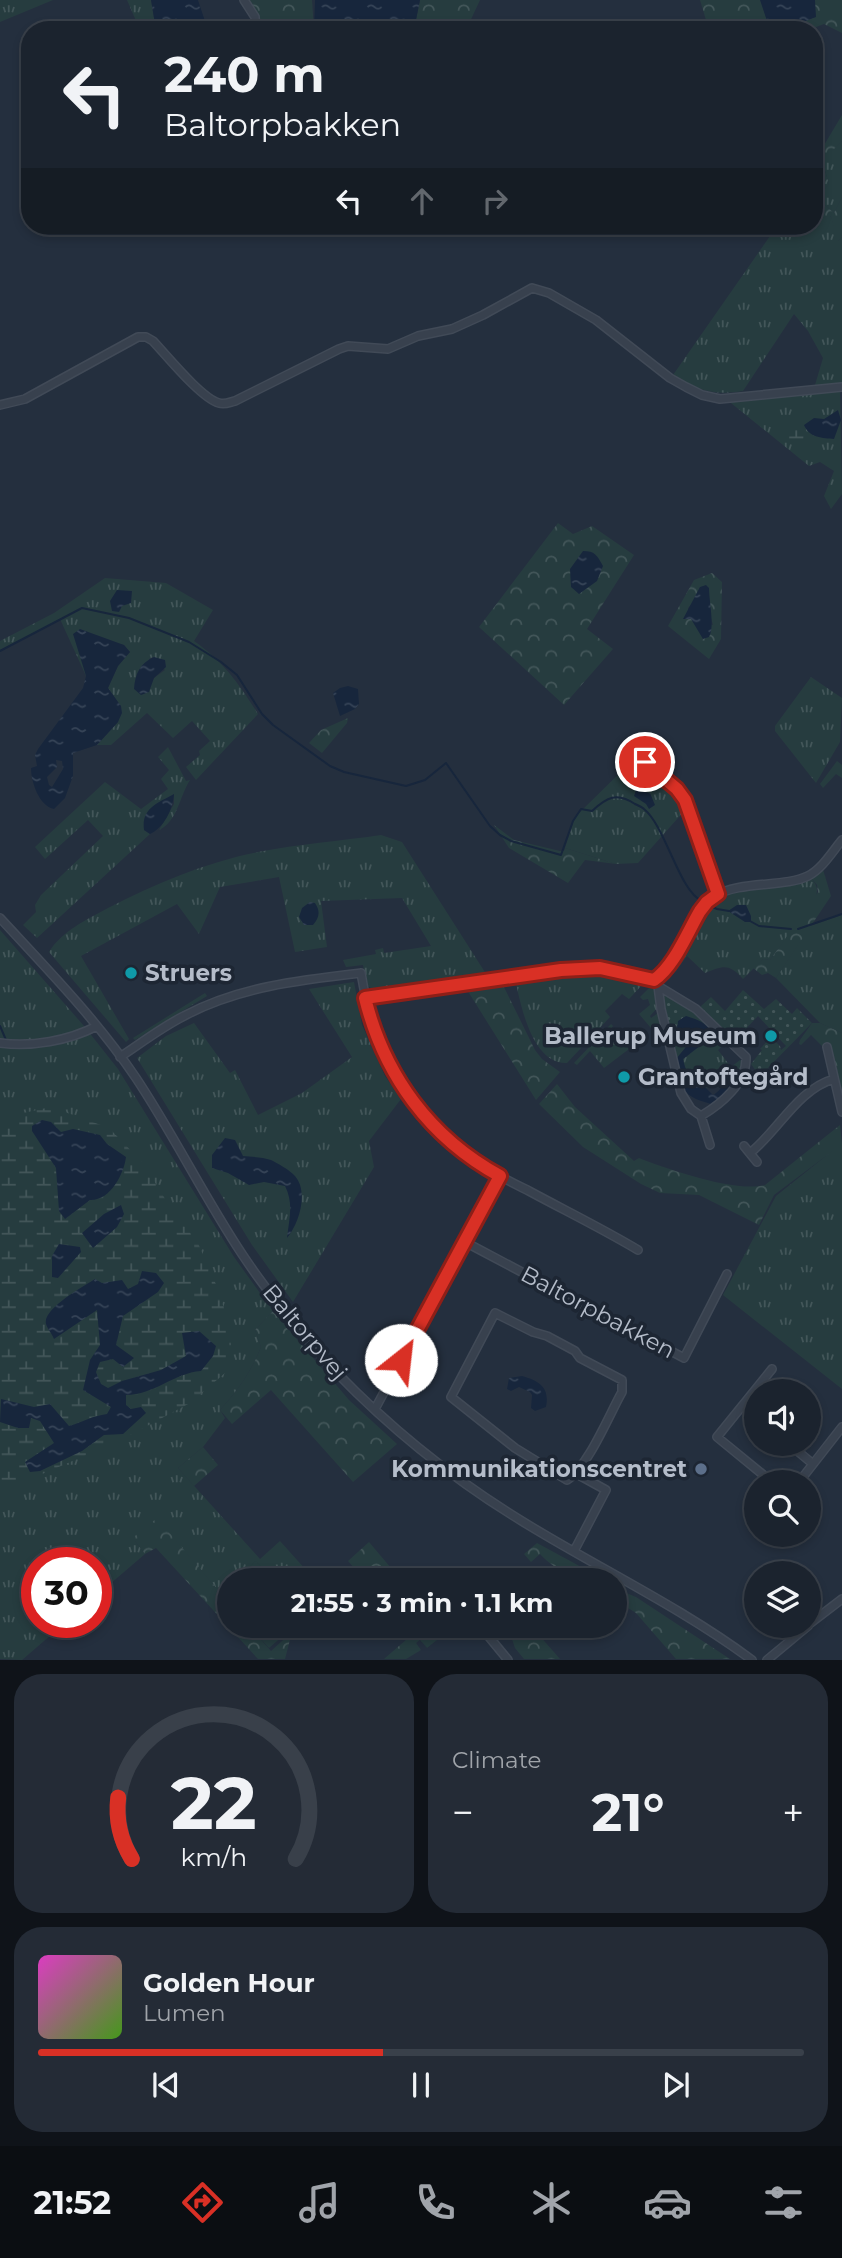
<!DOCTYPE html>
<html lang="en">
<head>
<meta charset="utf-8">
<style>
	:root { --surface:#1b232e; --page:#242b36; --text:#f1f3f6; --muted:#a0a4aa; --line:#39404a; --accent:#d93025 }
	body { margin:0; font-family:Montserrat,sans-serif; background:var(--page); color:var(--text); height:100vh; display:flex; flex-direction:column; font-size:26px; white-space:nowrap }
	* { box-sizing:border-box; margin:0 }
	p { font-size:23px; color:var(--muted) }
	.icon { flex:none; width:38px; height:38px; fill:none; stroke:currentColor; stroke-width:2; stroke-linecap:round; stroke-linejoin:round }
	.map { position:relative; height:1660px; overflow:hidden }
	.side { display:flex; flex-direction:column; gap:14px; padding:14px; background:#0f1319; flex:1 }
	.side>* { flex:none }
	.guide { position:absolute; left:21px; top:21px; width:802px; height:214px; border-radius:28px; box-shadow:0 4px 10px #0003,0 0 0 2px var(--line); background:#1b232e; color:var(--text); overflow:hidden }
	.tools { position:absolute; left:744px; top:1379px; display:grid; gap:14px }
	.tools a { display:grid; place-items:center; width:77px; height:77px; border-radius:50%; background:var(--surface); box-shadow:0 4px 10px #0003,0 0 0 2px var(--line); font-size:35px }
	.speed { position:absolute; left:21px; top:1547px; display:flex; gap:14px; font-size:35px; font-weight:700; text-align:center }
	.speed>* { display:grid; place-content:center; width:91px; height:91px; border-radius:50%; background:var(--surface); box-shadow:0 4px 10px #0003,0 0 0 2px var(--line); line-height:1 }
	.speed .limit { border:10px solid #d22; background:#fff; color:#111 }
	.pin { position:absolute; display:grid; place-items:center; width:60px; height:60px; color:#fff; margin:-30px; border:4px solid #fff; border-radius:50%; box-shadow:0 2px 7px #0007 }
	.me { position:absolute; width:77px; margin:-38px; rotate:29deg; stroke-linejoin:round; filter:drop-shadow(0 0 5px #0008) }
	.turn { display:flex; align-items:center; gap:24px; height:147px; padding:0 28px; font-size:32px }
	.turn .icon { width:91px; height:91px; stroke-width:2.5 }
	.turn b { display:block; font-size:49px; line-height:60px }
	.lanes { display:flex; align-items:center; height:66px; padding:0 28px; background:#0003; justify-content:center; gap:35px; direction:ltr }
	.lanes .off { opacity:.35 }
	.big { font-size:52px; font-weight:700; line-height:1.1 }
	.side .widget { flex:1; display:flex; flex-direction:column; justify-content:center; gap:10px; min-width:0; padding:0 24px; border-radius:28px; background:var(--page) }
	.side .dial { align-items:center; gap:0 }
	.dial svg { height:182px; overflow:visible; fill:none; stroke:var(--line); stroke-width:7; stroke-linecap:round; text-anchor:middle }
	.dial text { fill:var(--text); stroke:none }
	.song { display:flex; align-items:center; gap:21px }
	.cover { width:84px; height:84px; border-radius:10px; background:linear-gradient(135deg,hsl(310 70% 55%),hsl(100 70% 35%)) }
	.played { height:7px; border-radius:4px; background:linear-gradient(90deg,var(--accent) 45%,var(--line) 45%) }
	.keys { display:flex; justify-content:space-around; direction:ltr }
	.heat { display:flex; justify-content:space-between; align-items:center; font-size:38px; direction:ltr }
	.side .tiles { flex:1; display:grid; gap:14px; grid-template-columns:1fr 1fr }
	.widget:last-child { grid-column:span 2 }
	.trip { position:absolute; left:217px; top:1568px; width:410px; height:70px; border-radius:35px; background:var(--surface); box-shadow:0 4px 10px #0003,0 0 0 2px var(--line); font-weight:700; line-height:70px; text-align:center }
	.tabs { display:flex; height:112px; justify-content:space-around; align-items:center; background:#0b0e12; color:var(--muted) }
	.tabs .icon { width:49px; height:49px }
	.tabs .selected { color:var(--accent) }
	.tabs b { font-size:32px; color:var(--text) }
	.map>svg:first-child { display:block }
	.grass { fill:url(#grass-tufts); fill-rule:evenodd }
	.forest { fill:url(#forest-crowns); fill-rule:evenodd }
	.wetland { fill:url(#wetland-marsh); fill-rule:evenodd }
	.garden { fill:url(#garden-dots) }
	.pitch { fill:#263c3f }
	.water { fill:url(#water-ripples); fill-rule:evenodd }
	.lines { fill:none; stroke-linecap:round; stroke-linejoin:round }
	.stream { stroke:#17263c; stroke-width:2 }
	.minor-casing { stroke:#414a57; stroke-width:10 }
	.minor { stroke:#38414e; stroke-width:7 }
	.route-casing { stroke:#8d1f18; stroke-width:18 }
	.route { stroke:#d93025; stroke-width:12 }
	.culture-dot { fill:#0f9aa8; stroke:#1d2633; stroke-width:2.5 }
	.service-dot { fill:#5c6f8a; stroke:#1d2633; stroke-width:2.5 }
	.labels { text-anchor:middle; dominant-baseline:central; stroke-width:7; stroke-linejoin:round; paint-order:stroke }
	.poi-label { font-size:23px; font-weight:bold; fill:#b4bcc9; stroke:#1d2633; text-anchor:start }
	.street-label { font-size:23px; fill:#b4bcc9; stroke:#1d2633 }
</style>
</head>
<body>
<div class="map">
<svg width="842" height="1660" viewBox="0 0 842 1660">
	<defs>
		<pattern id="grass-tufts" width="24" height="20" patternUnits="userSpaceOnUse" patternTransform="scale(1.75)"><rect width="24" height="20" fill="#263c3f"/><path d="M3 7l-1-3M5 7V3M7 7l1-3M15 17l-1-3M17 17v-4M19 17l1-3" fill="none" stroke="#435659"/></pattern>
		<pattern id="forest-crowns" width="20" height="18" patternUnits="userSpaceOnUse" patternTransform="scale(1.75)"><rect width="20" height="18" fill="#263c3f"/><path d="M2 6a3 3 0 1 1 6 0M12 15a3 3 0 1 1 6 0" fill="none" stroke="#435659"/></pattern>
		<pattern id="wetland-marsh" width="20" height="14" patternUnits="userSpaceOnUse" patternTransform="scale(1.75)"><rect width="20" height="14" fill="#263c3f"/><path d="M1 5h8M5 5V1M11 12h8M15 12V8" fill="none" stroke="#435659"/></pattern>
		<pattern id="garden-dots" width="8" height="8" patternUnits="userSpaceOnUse" patternTransform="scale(1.75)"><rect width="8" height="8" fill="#263c3f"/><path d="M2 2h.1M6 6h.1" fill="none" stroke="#435659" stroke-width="1.8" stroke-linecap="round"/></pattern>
		<pattern id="water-ripples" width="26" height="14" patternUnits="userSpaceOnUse" patternTransform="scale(1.75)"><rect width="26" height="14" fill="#17263c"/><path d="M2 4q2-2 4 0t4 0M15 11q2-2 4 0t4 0" fill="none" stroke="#364457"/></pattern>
	</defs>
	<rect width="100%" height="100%" fill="#242f3e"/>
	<path class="grass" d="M0 0H53L0 22Z
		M127 0H151L156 30H140Z
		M842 141V197L834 213 817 198 829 184 822 160Z
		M814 213 826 220 831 216 838 241 842 237V385H815L823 358 808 331 794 314 743 391C713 396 698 390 673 375L777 226H814Z
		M840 389 842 494 831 509 824 496 834 471 820 462 809 466 726 399Z
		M105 578 166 583 213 610 194 641C224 662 239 684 258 714L196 780 186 767 200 755 199 751 210 741 192 721 173 738 147 713 111 745H97L118 722 120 706 108 688 118 666 130 652 124 645 107 641 86 676 60 619 0 650V641L54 613ZM153 657 165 670 154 678 150 686 149 659Z
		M811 677 842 698 840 742 816 783 775 731V726Z
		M168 747 186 781 190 780C179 797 178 821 159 830L174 804V794L144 830 150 834 37 938 23 925 36 912 35 905 41 895 103 836 88 820 45 859 35 847 105 782 141 809 168 789 161 779 169 770 158 757Z
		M634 759 640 761 674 791 686 809 638 863 616 864 565 848 575 817Z
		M837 761 842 765V778L836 774 823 788 820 784Z
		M381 835 402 842 488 977 376 992 367 985 363 965 346 967 343 960 376 954 375 950 383 948 384 953 431 946 402 898 321 901 327 947 295 952 279 877 220 887 199 934 177 904 81 956 129 1039 126 1042 49 952C62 931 86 920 108 908 155 884 206 862 258 852 299 844 340 841 381 835Z
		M812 879C819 888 818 892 813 902L770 960 763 959 743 979C729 963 723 966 705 973L687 956 676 971 668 970 706 907C728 883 781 886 812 879Z
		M842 915V1033L820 1023 776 978 810 926Z
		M0 930 84 1026 118 1069 234 1257 273 1311 255 1330 261 1347C251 1372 238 1390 220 1410L225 1418 203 1447 178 1468 260 1559 280 1541 315 1580H229V1603L157 1519 135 1541 145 1554 96 1596V1563H37V1622H66L22 1660 0 1659Z
		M602 971C615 973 633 975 643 984L629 999 622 994 605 1011 610 1017 567 1063C532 1064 521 1006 515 979L578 972Z
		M354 982 362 1025 385 1076 401 1099 369 1141 374 1167 293 1302 252 1245 137 1058 166 1036 194 1023 230 1073 235 1070 258 1115 302 1093 352 1057 309 989Z
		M652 985 657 991 659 1006 650 1016 651 1018 658 1013 665 1036 661 1042 655 1036 661 1030 655 1024 651 1028 639 1014 650 1005 648 999 643 1000 640 997Z
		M205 993 207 996 135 1040 133 1038Z
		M690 1008 723 1036 726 1043 718 1050 731 1067 740 1060 743 1062 738 1072 736 1068 732 1070 722 1087 700 1088 685 1070 683 1059 690 1054 686 1017 681 1018Z
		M611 1024 613 1026 611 1029 629 1049 604 1068 590 1051 577 1065 574 1063Z
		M676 1027 677 1031 688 1038 686 1047 676 1059 668 1028Z
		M842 1143V1389L723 1295 776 1196Z
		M249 1626H294L269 1648Z"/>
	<path class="forest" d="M246 0H312L314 30H258Z
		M420 0H480L466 30H416L415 25Z
		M700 0H842V33L824 24 808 30H709Z
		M842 115V141L822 161 829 184 817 198 834 213 842 197V237L837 242 831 216 826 221 814 213V162Z
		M558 523 573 534 592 526 634 555 587 629 613 649 564 705 479 627Z
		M712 573 722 582 721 639 709 659 668 626 694 580ZM700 587 709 588V611L713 625 688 618V608L695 600Z
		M348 718 347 723 322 753 309 743 321 730Z
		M494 825 514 840 560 851H564L565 848 616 864 585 860 568 883 509 848Z
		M821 863 831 896 776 978 768 973 762 975 753 968 763 959 770 960 790 932H769L765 924 793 927 818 892 817 885 812 879Z
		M503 985 535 1050 542 1059 560 1072 536 1100 469 993 472 987Z
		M812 1023H820L842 1033V1096L830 1045 824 1048 811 1035 801 1045 799 1044 800 1040Z
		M557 1084 575 1107 634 1161 639 1158C667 1169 736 1193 765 1185L840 1125 842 1144 774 1195 759 1225 699 1195 660 1193 641 1184 583 1147 539 1104Z
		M273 1311 349 1400 397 1444 353 1482 271 1390 232 1424 220 1410C238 1390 251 1372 261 1347L255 1330Z
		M203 1447 218 1465 194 1486 178 1468Z
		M157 1518 229 1603V1626H249L271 1651 292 1632 285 1659H258L156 1548 145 1554 135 1541V1536Z
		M369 1542 391 1568 377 1580H365L348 1561Z
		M537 1543 596 1575 602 1580C580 1580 556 1572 540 1554L531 1562 524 1554Z
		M614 1588 636 1597 730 1659H676L636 1613 614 1599Z
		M422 1626H436L416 1643 421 1650 406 1659H384Z
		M521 1626H531L560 1659H524L515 1648 511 1636Z"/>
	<path class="wetland" d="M804 425 806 431 819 438H809L794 446 788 441 789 428Z
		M51 1107 109 1128 143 1163 175 1215 197 1241 218 1289 230 1328 232 1361 225 1373 190 1403 119 1441 12 1487 0 1486V1422L18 1428 31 1418 40 1421 54 1443 39 1455 82 1451 104 1435 123 1434 131 1409 126 1405V1395C154 1396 174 1373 201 1371L183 1344 186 1356 161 1370 122 1381 108 1388 101 1384 96 1372 100 1362 113 1359 134 1358 116 1345 123 1316 158 1292 141 1272 138 1285 46 1323 54 1338 97 1309 100 1345 90 1360 99 1401 112 1407 107 1414C92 1416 83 1422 69 1426L34 1407 0 1400V1118ZM51 1122 61 1132C96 1124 104 1141 126 1163L108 1194 90 1200 66 1218 59 1211 56 1168 32 1131Z"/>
	<path class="garden" d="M743 990 764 1009 776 999 792 1014 797 1008 812 1023 763 1073 756 1071 751 1064 762 1050 760 1049 771 1037 780 1046 781 1050 786 1046 758 1016 738 1037 731 1035 701 1010V1006L711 997 725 1011Z
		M665 994 690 1008 676 1027 668 1028 662 996Z"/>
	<path class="pitch" d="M256 1561 271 1579 269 1580H256L247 1569Z
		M435 1627 442 1636 427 1648 420 1640Z"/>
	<path class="water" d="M151 0H198L208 30H156Z
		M315 0H420L415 25 416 30H314Z
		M760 0H815L816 17C799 24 786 29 768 24Z
		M838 410 841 420 834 439C823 438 809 438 804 425L814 418 824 419Z
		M583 551C595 551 597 555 603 566L597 581 579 594 571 587 570 569Z
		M706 585 709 588C709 601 715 627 709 637L703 639 691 619H683L700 587Z
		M117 590 132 591 131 603 122 606 119 612 112 611 110 601Z
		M80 629 124 645 130 652 118 666 108 688 121 706 122 713 118 722 97 745 73 753V776L65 798 54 809C39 806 31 782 31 768L37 766 35 755 38 749 83 688 86 676 73 634ZM56 760 62 761 63 769 52 787 49 785 47 777 57 767Z
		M154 657 165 660 166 667 154 678 149 692 141 695 134 689C135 674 140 663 154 657Z
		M348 686 358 689 359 704 355 709 340 716 333 693 340 688Z
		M636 790 650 793 655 805 649 809 646 804 634 796Z
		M174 794C173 809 164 828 150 834L144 830C141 808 158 803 174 794Z
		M310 902 315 903C321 912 319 918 313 925H304L299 917 302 908Z
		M737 905H746L751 916V922H745L728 911Z
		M686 1016C699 1020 709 1023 713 1036L683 1059C685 1070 691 1081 700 1088L704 1086 713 1095C725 1089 725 1074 736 1068L738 1072 726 1094 711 1104C679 1095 684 1090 676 1059L686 1047 688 1038 677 1031 678 1021Z
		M42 1120 51 1122 61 1132 73 1129 100 1135 107 1144 126 1157C124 1174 110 1201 90 1200L65 1219 59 1211 56 1168 32 1131V1126Z
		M225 1138 235 1140 243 1156C252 1157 263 1157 271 1160 277 1163 290 1170 295 1176 309 1192 299 1224 287 1238 289 1219 294 1204 285 1186L264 1182 249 1185 228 1173 212 1168V1155Z
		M121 1205 124 1214 117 1227 93 1248 82 1233 104 1214Z
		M59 1244 80 1247 81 1252 58 1278 52 1277V1256Z
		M142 1271 156 1273 164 1283 158 1292 123 1316 116 1345 134 1358 123 1367 113 1359 100 1362 96 1372 101 1384 108 1388 122 1381 161 1370 186 1356 182 1333 199 1331 216 1346 213 1356 201 1371C174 1373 154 1395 126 1395V1405L131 1409 141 1407 146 1413 123 1434 104 1435 82 1451 40 1471 30 1472 25 1462 54 1443 40 1421 31 1418 29 1428H18L0 1422 1 1399 34 1407 50 1404 69 1426C83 1422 92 1416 107 1414L111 1407 83 1390 90 1360 100 1345 97 1310 54 1339C52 1334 47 1328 46 1324 42 1309 84 1286 95 1279L102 1283 122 1280 128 1289 138 1284Z
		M522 1376C540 1381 550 1388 546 1407L535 1411 531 1408 532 1395 530 1392 519 1387 511 1391 507 1389 509 1378Z"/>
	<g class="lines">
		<path class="stream" d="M0 651 82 608 129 618 189 642 221 662 237 675 262 714 273 725 330 766 344 772 406 786 425 780 446 763 490 826 500 835 511 841 561 855 573 821 581 809 592 811C607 797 617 792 635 804 637 805 642 807 644 809 666 827 679 891 702 901
			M710 906 717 909 729 911
			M750 921 759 926 791 929
			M798 929 842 914
			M0 1026 6 1040"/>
		<defs>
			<path id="minor" d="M244 0 255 17 256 30
				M0 405 25 399 138 337H146L153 341C167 356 202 399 219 403 225 405 230 402 235 401L339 349 348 346 388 349 418 336 452 329 483 315 532 288 549 293 596 320 670 378 686 387 702 395 720 399 842 387
				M645 762 677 789 685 800 718 894
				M0 918C47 969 97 1020 136 1078 174 1135 204 1197 242 1254 270 1296 302 1336 336 1372 394 1432 458 1483 530 1526 604 1571 682 1608 752 1660
				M654 980C682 962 686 914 713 897 740 880 783 888 808 876 822 869 832 852 842 840
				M365 998 561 970 600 968 654 980 658 986 696 1009 746 1057C747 1083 721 1104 701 1116L691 1109 681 1093 661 1009 658 986
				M0 1043C32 1047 68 1041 97 1026
				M827 1047 842 1112
				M120 1057C141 1043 162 1027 184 1016 238 987 300 980 361 973 372 1044 406 1110 464 1154 484 1169 507 1180 529 1191 566 1211 603 1229 638 1250
				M701 1116 710 1145
				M744 1146 757 1162
				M750 1153C778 1131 798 1089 834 1079
				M465 1242 684 1358 727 1274
				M495 1313 533 1332 547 1336 575 1351 580 1358 622 1380V1392C609 1415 588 1467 567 1480L515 1448 451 1397Z
				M772 1369 717 1437 772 1482
				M375 1409 500 1176
				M773 1444 781 1451 787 1444
				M789 1444 813 1464
				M799 1482 842 1427
				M574 1551 606 1490 577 1474
				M808 1625 842 1599
				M485 1632 508 1660
				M767 1660 808 1626"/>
		</defs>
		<use href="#minor" class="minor-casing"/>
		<use href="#minor" class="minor"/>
	</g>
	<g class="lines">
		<defs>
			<path id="route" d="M401 1360 500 1176C430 1138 384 1075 365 998L561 970 600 968 654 980C674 967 688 931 700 911L707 902 718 894 685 800 677 789 645 762"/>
		</defs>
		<use href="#route" class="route-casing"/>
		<use href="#route" class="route"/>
	</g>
	<g class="culture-dot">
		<circle cx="131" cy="973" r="7"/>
		<circle cx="771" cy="1036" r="7"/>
		<circle cx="624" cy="1077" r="7"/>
	</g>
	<circle class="service-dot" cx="701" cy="1469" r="7"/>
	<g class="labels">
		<g class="poi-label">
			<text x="145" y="973">Struers</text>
			<text x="757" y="1036" text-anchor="end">Ballerup Museum</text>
			<text x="638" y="1077">Grantoftegård</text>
			<text x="687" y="1469" text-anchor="end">Kommunikationscentret</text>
		</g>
		<g class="street-label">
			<text transform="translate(598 1312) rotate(28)">Baltorpbakken</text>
			<text transform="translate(305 1332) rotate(50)">Baltorpvej</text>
		</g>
	</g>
</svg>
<div class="tools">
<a><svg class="icon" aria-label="sound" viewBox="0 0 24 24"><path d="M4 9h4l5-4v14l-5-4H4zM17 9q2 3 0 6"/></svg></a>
<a><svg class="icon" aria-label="search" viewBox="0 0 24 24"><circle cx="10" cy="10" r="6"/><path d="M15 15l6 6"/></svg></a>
<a><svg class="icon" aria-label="layers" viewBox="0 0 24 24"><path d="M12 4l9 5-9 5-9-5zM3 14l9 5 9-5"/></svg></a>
</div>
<div class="speed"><div class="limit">30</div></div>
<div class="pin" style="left:645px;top:762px;background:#d93025"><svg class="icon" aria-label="arrive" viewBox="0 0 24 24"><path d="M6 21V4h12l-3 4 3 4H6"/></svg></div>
<svg class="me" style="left:401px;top:1360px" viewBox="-20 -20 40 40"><circle r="19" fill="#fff"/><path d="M0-13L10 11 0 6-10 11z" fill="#d93025"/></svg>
<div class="trip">21:55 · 3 min · 1.1 km</div>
<div class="guide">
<div class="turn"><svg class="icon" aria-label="left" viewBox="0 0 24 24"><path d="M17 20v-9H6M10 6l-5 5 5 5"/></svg><div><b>240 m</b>Baltorpbakken</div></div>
<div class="lanes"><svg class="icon" aria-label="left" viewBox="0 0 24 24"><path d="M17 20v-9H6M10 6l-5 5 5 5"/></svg><svg class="icon off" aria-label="ahead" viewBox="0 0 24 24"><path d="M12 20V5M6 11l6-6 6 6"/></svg><svg class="icon off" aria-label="right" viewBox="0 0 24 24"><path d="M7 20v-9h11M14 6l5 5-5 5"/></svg></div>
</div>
</div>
<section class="side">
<div class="tiles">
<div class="widget dial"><svg viewBox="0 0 100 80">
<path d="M14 69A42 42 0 1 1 86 69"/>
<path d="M14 69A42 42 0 0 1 8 42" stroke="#d93025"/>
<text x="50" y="56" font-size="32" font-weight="700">22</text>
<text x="50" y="72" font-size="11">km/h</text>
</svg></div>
<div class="widget"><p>Climate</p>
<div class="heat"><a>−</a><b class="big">21°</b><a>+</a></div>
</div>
<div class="widget">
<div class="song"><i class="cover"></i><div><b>Golden Hour</b><p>Lumen</p></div></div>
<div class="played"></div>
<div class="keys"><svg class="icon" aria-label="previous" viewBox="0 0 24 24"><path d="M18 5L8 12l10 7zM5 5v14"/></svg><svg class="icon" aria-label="pause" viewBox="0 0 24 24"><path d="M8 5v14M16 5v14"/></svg><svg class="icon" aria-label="next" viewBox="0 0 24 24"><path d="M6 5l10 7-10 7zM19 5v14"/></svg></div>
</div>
</div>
</section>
<nav class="tabs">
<b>21:52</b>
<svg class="icon selected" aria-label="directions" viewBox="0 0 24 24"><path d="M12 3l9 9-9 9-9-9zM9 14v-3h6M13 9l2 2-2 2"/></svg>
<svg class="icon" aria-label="music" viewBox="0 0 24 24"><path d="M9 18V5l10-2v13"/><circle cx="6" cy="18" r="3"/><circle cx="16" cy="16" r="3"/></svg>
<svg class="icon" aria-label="phone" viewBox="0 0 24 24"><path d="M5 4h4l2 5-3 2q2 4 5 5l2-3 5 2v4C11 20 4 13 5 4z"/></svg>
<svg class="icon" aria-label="climate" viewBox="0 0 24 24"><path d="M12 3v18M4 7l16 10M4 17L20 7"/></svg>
<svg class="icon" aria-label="car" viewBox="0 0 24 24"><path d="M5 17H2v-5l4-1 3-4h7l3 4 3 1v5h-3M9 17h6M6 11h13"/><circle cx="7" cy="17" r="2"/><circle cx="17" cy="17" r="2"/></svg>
<svg class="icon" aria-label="filters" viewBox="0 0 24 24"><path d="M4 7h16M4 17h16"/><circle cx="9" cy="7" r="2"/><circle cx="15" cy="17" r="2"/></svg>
</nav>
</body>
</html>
